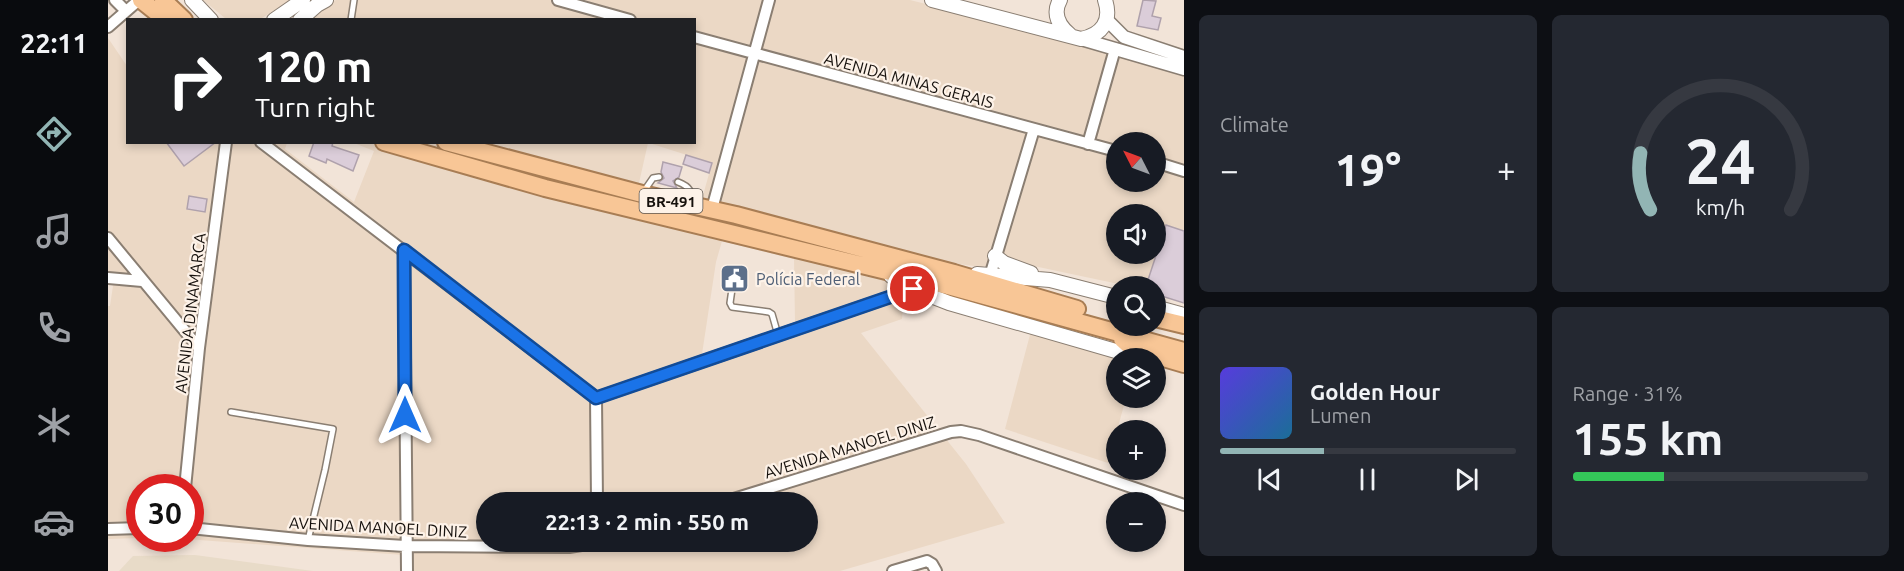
<!DOCTYPE html>
<html lang="en">
<head>
<meta charset="utf-8">
<style>
	:root { --surface:#171b24; --page:#242831; --text:#f1f3f6; --muted:#9ea1a6; --line:#363941; --accent:#92b5b4 }
	body { margin:0; font-family:Ubuntu,sans-serif; background:var(--page); color:var(--text); height:100vh; display:flex; flex-direction:column; font-size:22px; white-space:nowrap }
	* { box-sizing:border-box; margin:0 }
	p { font-size:20px; color:var(--muted) }
	.icon { flex:none; width:33px; height:33px; fill:none; stroke:currentColor; stroke-width:2; stroke-linecap:round; stroke-linejoin:round }
	.map { position:relative; flex:1; overflow:hidden }
	.sheet { display:flex; flex-direction:column; gap:15px; padding:15px; background:#0d0f14; width:720px }
	.sheet>* { flex:none }
	.top-card { position:absolute; left:18px; top:18px; width:570px; height:126px; border-radius:0px; box-shadow:0 3px 9px #0003; background:#202124; color:#fff; overflow:hidden }
	.needle { width:39px; rotate:312deg }
	.fabs { position:absolute; left:998px; top:132px; display:grid; gap:12px }
	.fabs a { display:grid; place-items:center; width:60px; height:60px; border-radius:50%; background:var(--surface); box-shadow:0 3px 9px #0003; font-size:30px }
	.speed { position:absolute; left:18px; top:474px; display:flex; gap:12px; font-size:30px; font-weight:700; text-align:center }
	.speed>* { display:grid; place-content:center; width:78px; height:78px; border-radius:50%; background:var(--surface); box-shadow:0 3px 9px #0003; line-height:1 }
	.speed .limit { border:9px solid #d22; background:#fff; color:#111 }
	.pin { position:absolute; display:grid; place-items:center; width:51px; height:51px; color:#fff; margin:-26px; border:3px solid #fff; border-radius:50%; box-shadow:0 2px 6px #0007 }
	.me { position:absolute; width:66px; margin:-33px; rotate:0deg; stroke-linejoin:round; filter:drop-shadow(0 0 4px #0008) }
	.turn { display:flex; align-items:center; gap:21px; height:126px; padding:0 30px; font-size:27px }
	.turn .icon { width:78px; height:78px; stroke-width:2.5 }
	.turn b { display:block; font-size:42px; line-height:51px }
	.big { font-size:45px; font-weight:600; line-height:1.1 }
	.sheet .card { flex:1; display:flex; flex-direction:column; justify-content:center; gap:9px; min-width:0; padding:0 21px; border-radius:9px; background:var(--page) }
	.sheet .dial { align-items:center; gap:0 }
	.dial svg { height:156px; overflow:visible; fill:none; stroke:var(--line); stroke-width:7; stroke-linecap:round; text-anchor:middle }
	.dial text { fill:var(--text); stroke:none }
	.song { display:flex; align-items:center; gap:18px }
	.cover { width:72px; height:72px; border-radius:9px; background:linear-gradient(135deg,hsl(250 70% 55%),hsl(200 70% 35%)) }
	.played { height:6px; border-radius:3px; background:linear-gradient(90deg,var(--accent) 35%,var(--line) 35%) }
	.keys { display:flex; justify-content:space-around; direction:ltr }
	.heat { display:flex; justify-content:space-between; align-items:center; font-size:33px; direction:ltr }
	.charge { height:9px; border-radius:4px; background:linear-gradient(90deg,#34c759 31%,var(--line) 0) }
	.sheet .tiles { flex:1; display:grid; gap:15px; grid-template-columns:repeat(2,1fr) }
	.trip { position:absolute; left:368px; top:492px; width:342px; height:60px; border-radius:30px; background:var(--surface); box-shadow:0 3px 9px #0003; font-weight:600; line-height:60px; text-align:center }
	main { display:flex; flex:1; min-height:0 }
	.menu { display:flex; flex-direction:column; width:108px; justify-content:space-around; align-items:center; background:#090b0e; color:var(--muted) }
	.menu .icon { width:42px; height:42px }
	.menu .current { color:var(--accent) }
	.menu b { font-size:27px; color:var(--text) }
	.map>svg:first-child { display:block }
	.built { fill:#ebd8c5; fill-rule:evenodd }
	.industrial { fill:#e8dbc8 }
	.building { fill:#dbcdd9; stroke:#afa1ac; stroke-width:1.5 }
	.lines { fill:none; stroke-linecap:round; stroke-linejoin:round }
	.service-casing { stroke:#8a7e72; stroke-width:8 }
	.minor-casing { stroke:#8a7e72; stroke-width:14 }
	.tertiary-casing { stroke:#8a7e72; stroke-width:15 }
	.secondary-casing { stroke:#8a7e72; stroke-width:16 }
	.trunk-casing { stroke:#a87d54; stroke-width:20 }
	.service { stroke:#fff; stroke-width:5 }
	.minor { stroke:#fff; stroke-width:10 }
	.tertiary { stroke:#fff; stroke-width:12 }
	.secondary { stroke:#fff; stroke-width:14 }
	.trunk { stroke:#f8c696; stroke-width:16 }
	.route-casing { stroke:#114b97; stroke-width:15 }
	.route { stroke:#1a73e8; stroke-width:10 }
	.labels { text-anchor:middle; dominant-baseline:central; stroke-width:4.5; stroke-linejoin:round; paint-order:stroke }
	.shield { fill:#fdf2e8; stroke:#5b544e; stroke-width:1.5 }
	.shield-label { font-size:15px; font-weight:bold; fill:#15100c }
	.street-label { font-size:16px; fill:#15100c; stroke:#fdf2e8 }
	.service-label { font-size:16px; fill:#4e5e75; stroke:#fdf2e8; text-anchor:start }
</style>
</head>
<body>
<main>
<nav class="menu">
<b>22:11</b>
<svg class="icon current" aria-label="directions" viewBox="0 0 24 24"><path d="M12 3l9 9-9 9-9-9zM9 14v-3h6M13 9l2 2-2 2"/></svg>
<svg class="icon" aria-label="music" viewBox="0 0 24 24"><path d="M9 18V5l10-2v13"/><circle cx="6" cy="18" r="3"/><circle cx="16" cy="16" r="3"/></svg>
<svg class="icon" aria-label="phone" viewBox="0 0 24 24"><path d="M5 4h4l2 5-3 2q2 4 5 5l2-3 5 2v4C11 20 4 13 5 4z"/></svg>
<svg class="icon" aria-label="climate" viewBox="0 0 24 24"><path d="M12 3v18M4 7l16 10M4 17L20 7"/></svg>
<svg class="icon" aria-label="car" viewBox="0 0 24 24"><path d="M5 17H2v-5l4-1 3-4h7l3 4 3 1v5h-3M9 17h6M6 11h13"/><circle cx="7" cy="17" r="2"/><circle cx="17" cy="17" r="2"/></svg>
</nav>
<div class="map">
<svg width="1076" height="571" viewBox="0 0 1076 571">
	<rect width="100%" height="100%" fill="#f2e4d8"/>
	<path class="built" d="M95 0H182L151 20 118 19Z
		M228 0H802L945 36 1076 72V302L1047 286H1020L907 262 873 267 799 257 794 319 753 333 858 464 897 523 732 571H297L296 555 78 539 82 538V488H32L31 538 0 539V306H2L5 286 0 280V38L19 66 20 142 179 143 177 149 246 202 266 151 246 143H540L531 183 594 199 604 163 541 143 586 142V20L203 19 212 8ZM1008 142H1047V182H1008ZM1008 214H1047V254H1008ZM614 241 686 259 687 322 594 354 608 262ZM378 502H699V542H378Z
		M923 331 1016 358H1008V398H1018L1000 463 897 429Z"/>
	<path class="industrial" d="M86 555H87L205 571H11L25 556Z"/>
	<path class="building" d="M1035 0 1048 1 1044 16 1053 18 1050 30 1029 26Z
		M58 142H108L76 166Z
		M206 142H225L224 146 251 155 245 171 219 159 218 163 201 156Z
		M578 155 604 163 601 173 575 164Z
		M555 162 574 167 571 177 565 181 569 188 550 183 556 178 553 172Z
		M81 196 99 199 97 212 79 209Z
		M1058 225 1076 231V303L1047 294V286H1038Z"/>
	<g class="lines">
		<defs>
			<path id="service" d="M243 20 246 0
				M570 182C583 187 583 191 584 204
				M536 191 545 178 551 177
				M625 282 622 303 624 307 661 312 664 314 670 335
				M123 412 225 429 217 470 200 540"/>
			<path id="minor" d="M7 0 18 11
				M450 0 522 20
				M0 27 31 0
				M586 37 1008 151
				M153 142 488 398 805 289
				M980 144 1007 49
				M1047 162 1076 171
				M604 209 661 0
				M0 238 91 348
				M296 250 299 571
				M882 276 926 129
				M0 278 34 281
				M488 398 489 502
				M77 488 91 348 118 142
				M616 502 843 432 853 431 871 435 1076 505
				M82 528 200 540 297 546 461 547 492 542
				M0 529 32 528
				M785 571 819 561 824 564 828 571"/>
			<path id="tertiary" d="M999 20 1016 37 1076 57
				M973 39 1076 69"/>
			<path id="secondary" d="M84 0 103 20
				M824 0 973 39C994 35 1004 21 997 0
				M952 0C944 14 951 26 962 35
				M166 20 195 0
				M192 20 209 5 218 0
				M887 256 896 263 923 273
				M869 274 942 280 1008 297
				M783 276 805 289 841 303 1032 358
				M1047 307 1076 315"/>
			<path id="trunk" d="M33 0 58 20
				M55 0 76 20
				M276 142 437 188 840 286 1076 351
				M338 142 534 194 628 215 846 273 969 309
				M1047 318 1076 325
				M1014 329V339L1025 349 1076 364"/>
		</defs>
		<use href="#service" class="service-casing"/>
		<use href="#minor" class="minor-casing"/>
		<use href="#tertiary" class="tertiary-casing"/>
		<use href="#secondary" class="secondary-casing"/>
		<use href="#trunk" class="trunk-casing"/>
		<use href="#service" class="service"/>
		<use href="#minor" class="minor"/>
		<use href="#tertiary" class="tertiary"/>
		<use href="#secondary" class="secondary"/>
		<use href="#trunk" class="trunk"/>
	</g>
	<g class="lines">
		<defs>
			<path id="route" d="M297 415 296 250 488 398 805 289"/>
		</defs>
		<use href="#route" class="route-casing"/>
		<use href="#route" class="route"/>
	</g>
	<defs>
		<symbol id="civic-square" viewBox="-11 -11 22 22"><rect x="-9" y="-9" width="18" height="18" rx="4" fill="#5c6f8a" stroke="#fdf2e8"/><path d="M-.6-6.5H3V-4.5H.6V-3L4-1V1h2V6H-6V1h2V-1L-.6-3ZM-1.2 2.5V6h2.4V2.5Z" fill="#fff"/></symbol>
	</defs>
	<g fill-rule="evenodd">
		<use href="#civic-square" x="610" y="262" width="33" height="33"/>
	</g>
	<g class="labels">
		<rect class="shield" x="531.5" y="189" width="63" height="24" rx="4.5"/>
		<g class="shield-label">
			<text x="563" y="201">BR-491</text>
		</g>
		<g class="street-label">
			<text transform="translate(801 80) rotate(15)">AVENIDA MINAS GERAIS</text>
			<text transform="translate(82 313) rotate(-83)">AVENIDA DINAMARCA</text>
			<text transform="translate(742 447) rotate(-17)">AVENIDA MANOEL DINIZ</text>
			<text transform="translate(270 527) rotate(3)">AVENIDA MANOEL DINIZ</text>
		</g>
		<g class="service-label">
			<text x="648" y="279">Polícia Federal</text>
		</g>
	</g>
</svg>
<div class="fabs">
<a><svg class="needle" viewBox="-14 -14 28 28"><path d="M0-13l5 13h-10z" fill="#e53935"/><path d="M0 13l5-13h-10z" fill="#9ea1a6"/></svg></a>
<a><svg class="icon" aria-label="sound" viewBox="0 0 24 24"><path d="M4 9h4l5-4v14l-5-4H4zM17 9q2 3 0 6"/></svg></a>
<a><svg class="icon" aria-label="search" viewBox="0 0 24 24"><circle cx="10" cy="10" r="6"/><path d="M15 15l6 6"/></svg></a>
<a><svg class="icon" aria-label="layers" viewBox="0 0 24 24"><path d="M12 4l9 5-9 5-9-5zM3 14l9 5 9-5"/></svg></a>
<a>+</a>
<a>−</a>
</div>
<div class="speed"><div class="limit">30</div></div>
<div class="pin" style="left:805px;top:289px;background:#d93025"><svg class="icon" aria-label="arrive" viewBox="0 0 24 24"><path d="M6 21V4h12l-3 4 3 4H6"/></svg></div>
<svg class="me" style="left:297px;top:415px" viewBox="-20 -20 40 40"><path d="M0-17L14 15 0 8-14 15z" fill="#1a73e8" stroke="#fff" stroke-width="4"/></svg>
<div class="trip">22:13 · 2 min · 550 m</div>
<div class="top-card">
<div class="turn"><svg class="icon" aria-label="right" viewBox="0 0 24 24"><path d="M7 20v-9h11M14 6l5 5-5 5"/></svg><div><b>120 m</b>Turn right</div></div>
</div>
</div>
<section class="sheet">
<div class="tiles">
<div class="card"><p>Climate</p>
<div class="heat"><a>−</a><b class="big">19°</b><a>+</a></div>
</div>
<div class="card dial"><svg viewBox="0 0 100 80">
<path d="M14 69A42 42 0 1 1 86 69"/>
<path d="M14 69A42 42 0 0 1 9 40" stroke="#92b5b4"/>
<text x="50" y="56" font-size="32" font-weight="700">24</text>
<text x="50" y="72" font-size="11">km/h</text>
</svg></div>
<div class="card">
<div class="song"><i class="cover"></i><div><b>Golden Hour</b><p>Lumen</p></div></div>
<div class="played"></div>
<div class="keys"><svg class="icon" aria-label="previous" viewBox="0 0 24 24"><path d="M18 5L8 12l10 7zM5 5v14"/></svg><svg class="icon" aria-label="pause" viewBox="0 0 24 24"><path d="M8 5v14M16 5v14"/></svg><svg class="icon" aria-label="next" viewBox="0 0 24 24"><path d="M6 5l10 7-10 7zM19 5v14"/></svg></div>
</div>
<div class="card"><p>Range · 31%</p><b class="big">155 km</b><div class="charge"></div></div>
</div>
</section>
</main>
</body>
</html>
